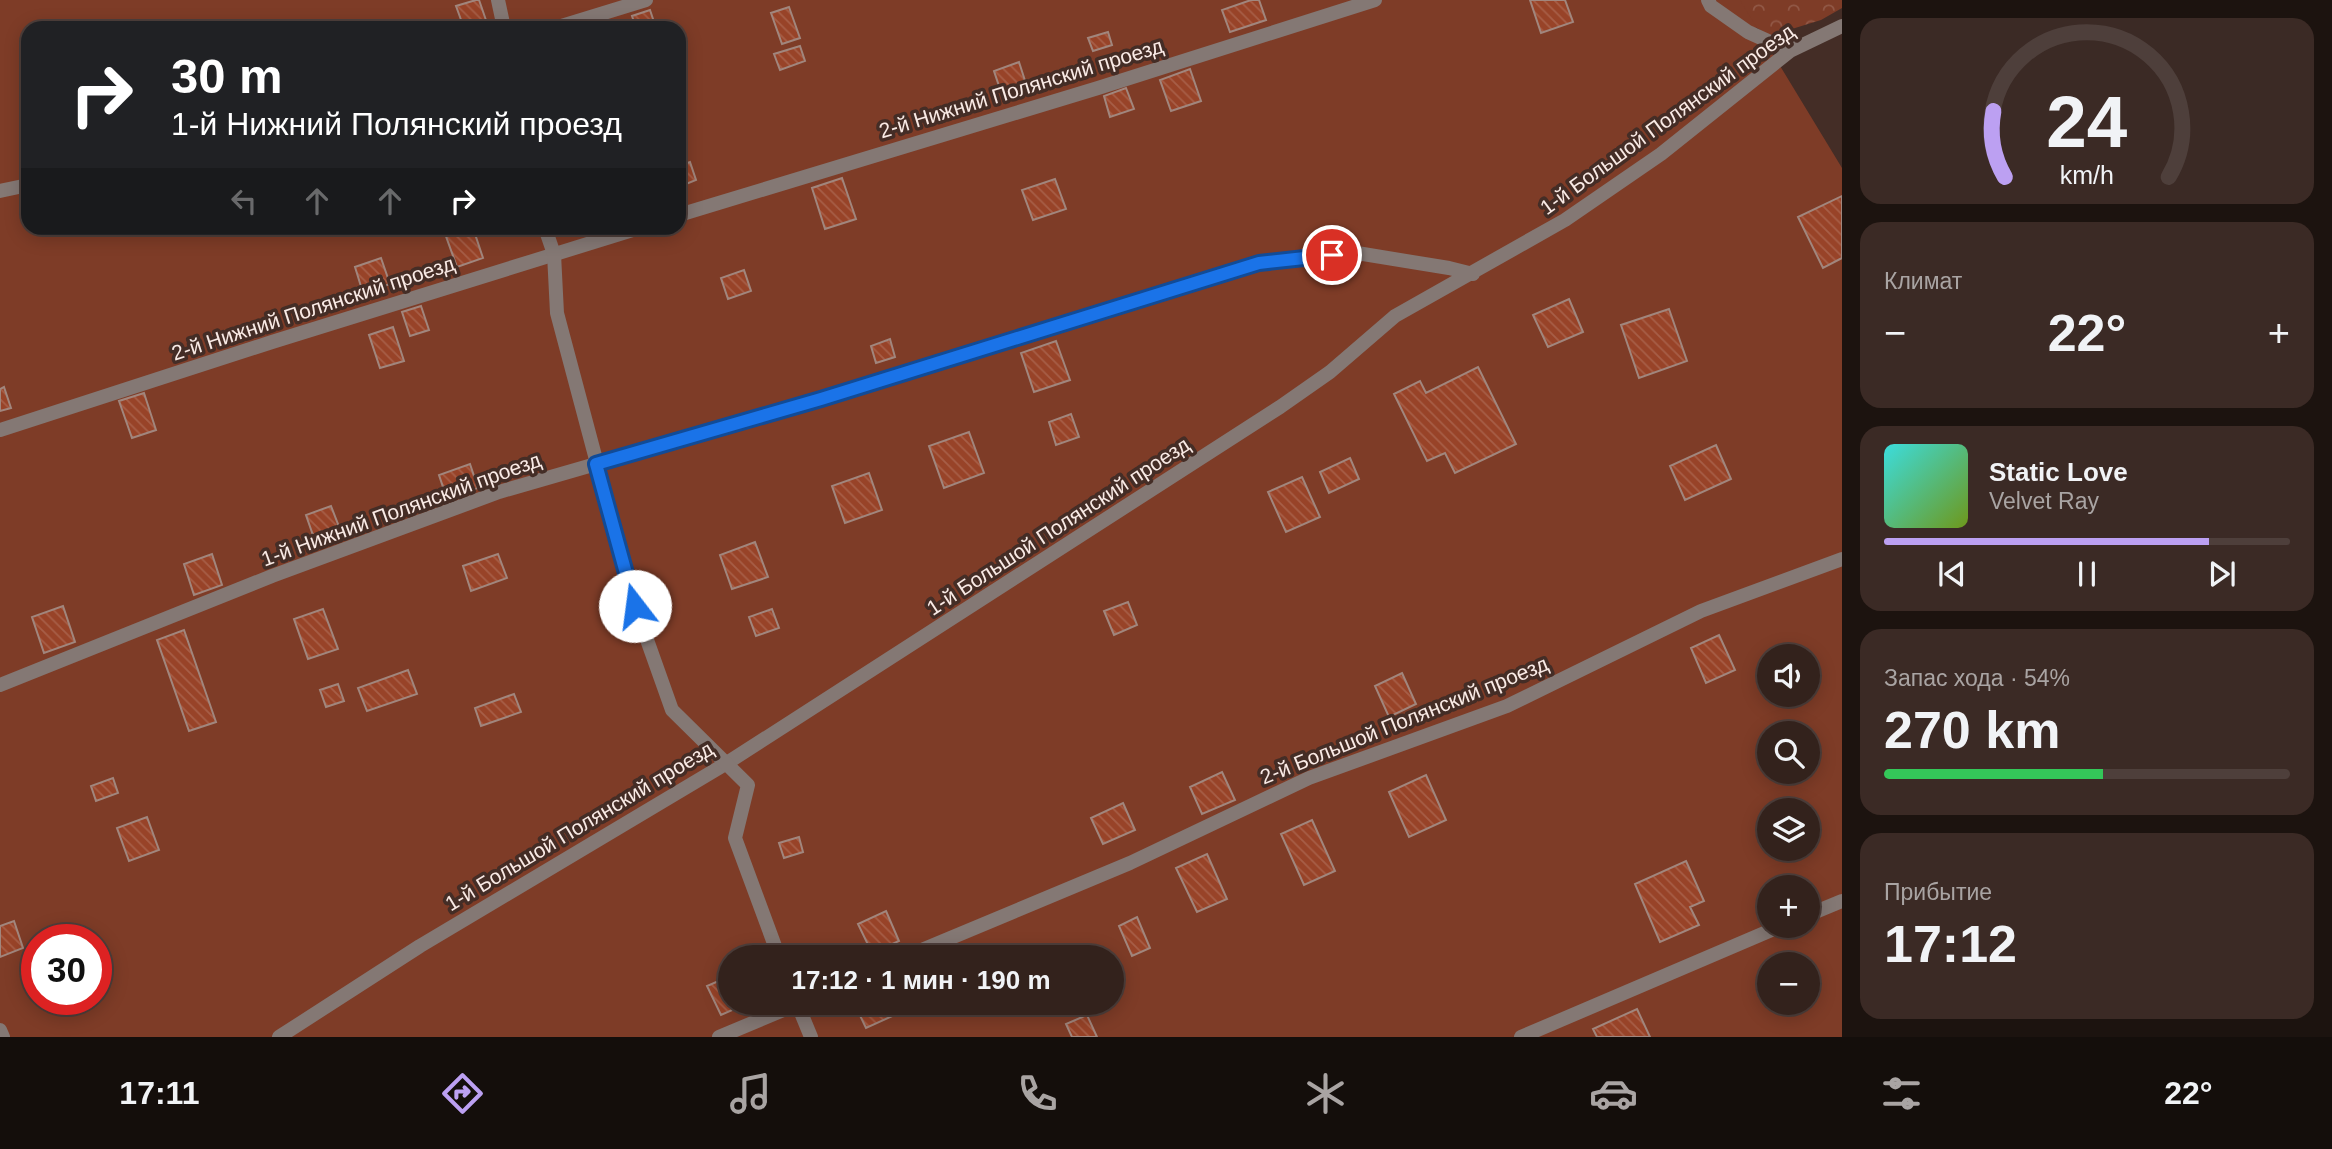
<!DOCTYPE html>
<html lang="ru">
<head>
<meta charset="utf-8">
<style>
	:root { --surface:#33221c; --page:#3b2a25; --text:#f1f3f6; --muted:#a9a4a3; --line:#4e3f3b; --accent:#bca0f2 }
	body { margin:0; font-family:Helvetica,sans-serif; background:var(--page); color:var(--text); height:100vh; display:flex; flex-direction:column; font-size:26px; white-space:nowrap }
	* { box-sizing:border-box; margin:0 }
	p { font-size:23px; color:var(--muted) }
	.icon { flex:none; width:38px; height:38px; fill:none; stroke:currentColor; stroke-width:2; stroke-linecap:round; stroke-linejoin:round }
	.map { position:relative; flex:1; overflow:hidden }
	.drawer { display:flex; flex-direction:column; gap:18px; padding:18px; background:#1c130f; width:490px }
	.drawer>* { flex:none }
	.hud { position:absolute; left:21px; top:21px; width:665px; height:214px; border-radius:21px; box-shadow:0 4px 18px #0003,0 0 0 2px var(--line); background:#202124; color:#fff; overflow:hidden }
	.controls { position:absolute; left:1757px; top:644px; display:grid; gap:14px }
	.controls a { display:grid; place-items:center; width:63px; height:63px; border-radius:50%; background:var(--surface); box-shadow:0 4px 18px #0003,0 0 0 2px var(--line); font-size:35px }
	.speed { position:absolute; left:21px; top:924px; display:flex; gap:14px; font-size:35px; font-weight:700; text-align:center }
	.speed>* { display:grid; place-content:center; width:91px; height:91px; border-radius:50%; background:var(--surface); box-shadow:0 4px 18px #0003,0 0 0 2px var(--line); line-height:1 }
	.speed .limit { border:10px solid #d22; background:#fff; color:#111 }
	.pin { position:absolute; display:grid; place-items:center; width:60px; height:60px; color:#fff; margin:-30px; border:4px solid #fff; border-radius:50%; box-shadow:0 2px 7px #0007 }
	.me { position:absolute; width:77px; margin:-38px; rotate:345deg; stroke-linejoin:round; filter:drop-shadow(0 0 5px #0008) }
	.turn { display:flex; align-items:center; gap:24px; height:147px; padding:0 35px; font-size:32px }
	.turn .icon { width:91px; height:91px; stroke-width:2.5 }
	.turn b { display:block; font-size:49px; line-height:60px }
	.lanes { display:flex; align-items:center; height:66px; padding:0 35px; background:#0003; justify-content:center; gap:35px; direction:ltr }
	.lanes .off { opacity:.35 }
	.big { font-size:52px; font-weight:700; line-height:1.1 }
	.drawer .card { flex:1; display:flex; flex-direction:column; justify-content:center; gap:10px; min-width:0; padding:0 24px; border-radius:21px; background:var(--page) }
	.drawer .dial { align-items:center; gap:0 }
	.dial svg { height:182px; overflow:visible; fill:none; stroke:var(--line); stroke-width:7; stroke-linecap:round; text-anchor:middle }
	.dial text { fill:var(--text); stroke:none }
	.song { display:flex; align-items:center; gap:21px }
	.cover { width:84px; height:84px; border-radius:10px; background:linear-gradient(135deg,hsl(180 70% 55%),hsl(80 70% 35%)) }
	.played { height:7px; border-radius:4px; background:linear-gradient(90deg,var(--accent) 80%,var(--line) 80%) }
	.keys { display:flex; justify-content:space-around; direction:ltr }
	.heat { display:flex; justify-content:space-between; align-items:center; font-size:38px; direction:ltr }
	.charge { height:10px; border-radius:5px; background:linear-gradient(90deg,#34c759 54%,var(--line) 0) }
	.trip { position:absolute; left:718px; top:945px; width:406px; height:70px; border-radius:35px; background:var(--surface); box-shadow:0 4px 18px #0003,0 0 0 2px var(--line); font-weight:700; line-height:70px; text-align:center }
	.tabs { display:flex; height:112px; justify-content:space-around; align-items:center; background:#140e0b; color:var(--muted) }
	.tabs .icon { width:49px; height:49px }
	.tabs .on { color:var(--accent) }
	.tabs b { font-size:32px; color:var(--text) }
	main { display:flex; flex:1; min-height:0 }
	.map>svg:first-child { display:block }
	.forest { fill:url(#forest-crowns) }
	.green { fill:#7e3c27; fill-rule:evenodd }
	.building { fill:url(#building-back-hatch); stroke:#a1867d; stroke-width:2 }
	.lines { fill:none; stroke-linecap:round; stroke-linejoin:round }
	.lane { stroke:#847874; stroke-width:14 }
	.street { stroke:#847874; stroke-width:14 }
	.route-casing { stroke:#114b97; stroke-width:18 }
	.route { stroke:#1a73e8; stroke-width:12 }
	.labels { text-anchor:middle; dominant-baseline:central; stroke-width:7; stroke-linejoin:round; paint-order:stroke }
	.street-label { font-size:21px; fill:#f9eae5; stroke:#442d26 }
</style>
</head>
<body>
<main>
<div class="map">
<svg width="1842" height="1037" viewBox="0 0 1842 1037">
	<defs>
		<pattern id="forest-crowns" width="20" height="18" patternUnits="userSpaceOnUse" patternTransform="scale(1.75)"><rect width="20" height="18" fill="#7e3c27"/><path d="M2 6a3 3 0 1 1 6 0M12 15a3 3 0 1 1 6 0" fill="none" stroke="#915846"/></pattern>
		<pattern id="building-back-hatch" width="6" height="6" patternUnits="userSpaceOnUse" patternTransform="scale(1.75)"><rect width="6" height="6" fill="#984328"/><path d="M-1 5l2 2M0 0l6 6M5-1l2 2" fill="none" stroke="#a75e47"/></pattern>
	</defs>
	<rect width="100%" height="100%" fill="#442d26"/>
	<path class="forest" d="M1716 0H1842V8L1821 20 1769 36Z"/>
	<path class="green" d="M0 0H1740L1842 168V1037H0ZM28 28H679V228H28ZM1769 656H1808V695H1769ZM1769 733H1808V772H1769ZM1769 810H1808V849H1769ZM1769 887H1808V926H1769ZM37 940H96V999H37ZM730 957H1111V1003H730ZM1769 964H1808V1003H1769Z"/>
	<path class="building" d="M476 0H479L487 23 472 28H464L456 6Z
		M1251 0H1259L1266 20 1230 32 1222 10Z
		M1530 0H1565L1573 22 1541 33Z
		M789 7 800 38 782 44 771 13Z
		M650 10 656 28H636L632 16Z
		M1108 32 1112 45 1093 51 1088 38Z
		M800 46 805 61 780 70 774 54Z
		M1019 62 1029 93 1004 101 994 71Z
		M1190 69 1201 101 1171 111 1160 80Z
		M1126 88 1134 109 1110 117 1104 96Z
		M690 162 696 180 681 186 679 166Z
		M842 178 856 219 825 229 812 188Z
		M1055 179 1066 209 1033 220 1022 190Z
		M1842 196V258L1823 268 1798 217Z
		M443 228H473L483 258 457 267Z
		M381 258 390 284 363 293 355 267Z
		M744 270 751 291 728 299 721 278Z
		M1569 299 1583 332 1548 347 1533 315Z
		M421 306 429 330 410 336 402 312Z
		M1669 309 1687 361 1639 378 1621 325Z
		M393 327 404 361 380 368 369 335Z
		M890 339 895 357 876 363 871 346Z
		M1056 341 1070 380 1034 392 1021 353Z
		M1478 367 1516 444 1455 473 1445 453 1427 461 1394 394 1420 381 1426 393Z
		M4 387 11 408 0 411V389Z
		M144 393 156 430 132 438 119 401Z
		M1071 414 1079 437 1056 445 1049 422Z
		M969 432 984 473 944 488 929 446Z
		M1716 445 1731 479 1685 500 1670 466Z
		M1350 458 1359 479 1329 493 1320 472Z
		M470 464 478 488 447 499 439 475Z
		M869 473 882 510 845 523 832 486Z
		M1302 477 1320 517 1286 532 1268 492Z
		M331 506 341 532 315 541 306 515Z
		M755 542 768 577 732 589 720 555Z
		M212 554 222 585 194 595 184 564Z
		M498 554 507 578 471 591 463 566Z
		M1128 602 1137 625 1114 635 1104 611Z
		M63 606 75 642 44 653 32 617Z
		M323 609 338 649 308 659 294 619Z
		M772 609 779 628 756 636 749 617Z
		M184 630 216 722 189 731 157 640Z
		M1719 635 1735 670 1706 683 1691 648Z
		M408 670 417 694 367 711 358 688Z
		M1402 673 1416 704 1389 717 1375 686Z
		M338 684 344 701 326 707 320 690Z
		M514 694 521 712 481 726 475 708Z
		M1222 772 1235 800 1202 814 1190 787Z
		M1426 775 1446 820 1409 837 1389 792Z
		M113 778 118 793 96 801 91 786Z
		M1123 803 1135 830 1103 844 1091 818Z
		M147 817 159 850 129 861 117 828Z
		M1312 820 1335 871 1304 885 1281 834Z
		M799 837 803 852 784 858 779 843Z
		M1207 854 1227 899 1197 912 1176 868Z
		M1686 861 1704 901 1690 907 1699 925 1660 942 1635 884Z
		M886 911 899 941 872 953 858 924Z
		M1137 917 1150 948 1132 956 1119 926Z
		M14 921 23 948 0 957V926Z
		M730 976V1003H748L721 1015 707 986Z
		M854 1003H921L866 1028Z
		M1637 1009 1650 1037H1597L1593 1029Z
		M1087 1015 1097 1037H1072L1066 1024Z"/>
	<g class="lines">
		<path class="lane" d="M1708 0 1711 6 1748 32 1790 51
			M555 28 646 0
			M0 191 28 185
			M679 215 1098 88 1375 0
			M0 430 272 342 639 228
			M0 685 272 576 499 492 821 399 1259 263 1357 253 1449 268 1473 274
			M1808 915 1842 901
			M905 957 1130 863 1309 778 1507 706 1701 611 1842 559
			M0 1030 3 1037
			M279 1037 420 946 727 763 1280 407 1330 372 1395 316 1565 220 1661 154 1790 51 1842 26
			M719 1037 800 1003
			M1521 1037 1781 926"/>
		<path class="street" d="M498 0 504 28
			M545 228 554 254 557 313 635 606 672 710 748 785 735 838 779 957
			M797 1003 811 1037"/>
	</g>
	<g class="lines">
		<defs>
			<path id="route" d="M635 606 596 464 821 399 1259 263 1332 255"/>
		</defs>
		<use href="#route" class="route-casing"/>
		<use href="#route" class="route"/>
	</g>
	<g class="labels">
		<g class="street-label">
			<text transform="translate(1021 88) rotate(-17)">2-й Нижний Полянский проезд</text>
			<text transform="translate(1667 119) rotate(-36)">1-й Большой Полянский проезд</text>
			<text transform="translate(313 308) rotate(-18)">2-й Нижний Полянский проезд</text>
			<text transform="translate(401 509) rotate(-20)">1-й Нижний Полянский проезд</text>
			<text transform="translate(1058 526) rotate(-33)">1-й Большой Полянский проезд</text>
			<text transform="translate(1404 720) rotate(-22)">2-й Большой Полянский проезд</text>
			<text transform="translate(579 826) rotate(-31)">1-й Большой Полянский проезд</text>
		</g>
	</g>
</svg>
<div class="controls">
<a><svg class="icon" aria-label="sound" viewBox="0 0 24 24"><path d="M4 9h4l5-4v14l-5-4H4zM17 9q2 3 0 6"/></svg></a>
<a><svg class="icon" aria-label="search" viewBox="0 0 24 24"><circle cx="10" cy="10" r="6"/><path d="M15 15l6 6"/></svg></a>
<a><svg class="icon" aria-label="layers" viewBox="0 0 24 24"><path d="M12 4l9 5-9 5-9-5zM3 14l9 5 9-5"/></svg></a>
<a>+</a>
<a>−</a>
</div>
<div class="speed"><div class="limit">30</div></div>
<div class="pin" style="left:1332px;top:255px;background:#d93025"><svg class="icon" aria-label="arrive" viewBox="0 0 24 24"><path d="M6 21V4h12l-3 4 3 4H6"/></svg></div>
<svg class="me" style="left:635px;top:606px" viewBox="-20 -20 40 40"><circle r="19" fill="#fff"/><path d="M0-13L10 11 0 6-10 11z" fill="#1a73e8"/></svg>
<div class="trip">17:12 · 1 мин · 190 m</div>
<div class="hud">
<div class="turn"><svg class="icon" aria-label="right" viewBox="0 0 24 24"><path d="M7 20v-9h11M14 6l5 5-5 5"/></svg><div><b>30 m</b>1-й Нижний Полянский проезд</div></div>
<div class="lanes"><svg class="icon off" aria-label="left" viewBox="0 0 24 24"><path d="M17 20v-9H6M10 6l-5 5 5 5"/></svg><svg class="icon off" aria-label="ahead" viewBox="0 0 24 24"><path d="M12 20V5M6 11l6-6 6 6"/></svg><svg class="icon off" aria-label="ahead" viewBox="0 0 24 24"><path d="M12 20V5M6 11l6-6 6 6"/></svg><svg class="icon" aria-label="right" viewBox="0 0 24 24"><path d="M7 20v-9h11M14 6l5 5-5 5"/></svg></div>
</div>
</div>
<section class="drawer">
<div class="card dial"><svg viewBox="0 0 100 80">
<path d="M14 69A42 42 0 1 1 86 69"/>
<path d="M14 69A42 42 0 0 1 9 40" stroke="#bca0f2"/>
<text x="50" y="56" font-size="32" font-weight="700">24</text>
<text x="50" y="72" font-size="11">km/h</text>
</svg></div>
<div class="card"><p>Климат</p>
<div class="heat"><a>−</a><b class="big">22°</b><a>+</a></div>
</div>
<div class="card">
<div class="song"><i class="cover"></i><div><b>Static Love</b><p>Velvet Ray</p></div></div>
<div class="played"></div>
<div class="keys"><svg class="icon" aria-label="previous" viewBox="0 0 24 24"><path d="M18 5L8 12l10 7zM5 5v14"/></svg><svg class="icon" aria-label="pause" viewBox="0 0 24 24"><path d="M8 5v14M16 5v14"/></svg><svg class="icon" aria-label="next" viewBox="0 0 24 24"><path d="M6 5l10 7-10 7zM19 5v14"/></svg></div>
</div>
<div class="card"><p>Запас хода · 54%</p><b class="big">270 km</b><div class="charge"></div></div>
<div class="card"><p>Прибытие</p><b class="big">17:12</b></div>
</section>
</main>
<nav class="tabs">
<b>17:11</b>
<svg class="icon on" aria-label="directions" viewBox="0 0 24 24"><path d="M12 3l9 9-9 9-9-9zM9 14v-3h6M13 9l2 2-2 2"/></svg>
<svg class="icon" aria-label="music" viewBox="0 0 24 24"><path d="M9 18V5l10-2v13"/><circle cx="6" cy="18" r="3"/><circle cx="16" cy="16" r="3"/></svg>
<svg class="icon" aria-label="phone" viewBox="0 0 24 24"><path d="M5 4h4l2 5-3 2q2 4 5 5l2-3 5 2v4C11 20 4 13 5 4z"/></svg>
<svg class="icon" aria-label="climate" viewBox="0 0 24 24"><path d="M12 3v18M4 7l16 10M4 17L20 7"/></svg>
<svg class="icon" aria-label="car" viewBox="0 0 24 24"><path d="M5 17H2v-5l4-1 3-4h7l3 4 3 1v5h-3M9 17h6M6 11h13"/><circle cx="7" cy="17" r="2"/><circle cx="17" cy="17" r="2"/></svg>
<svg class="icon" aria-label="filters" viewBox="0 0 24 24"><path d="M4 7h16M4 17h16"/><circle cx="9" cy="7" r="2"/><circle cx="15" cy="17" r="2"/></svg>
<b>22°</b>
</nav>
</body>
</html>
